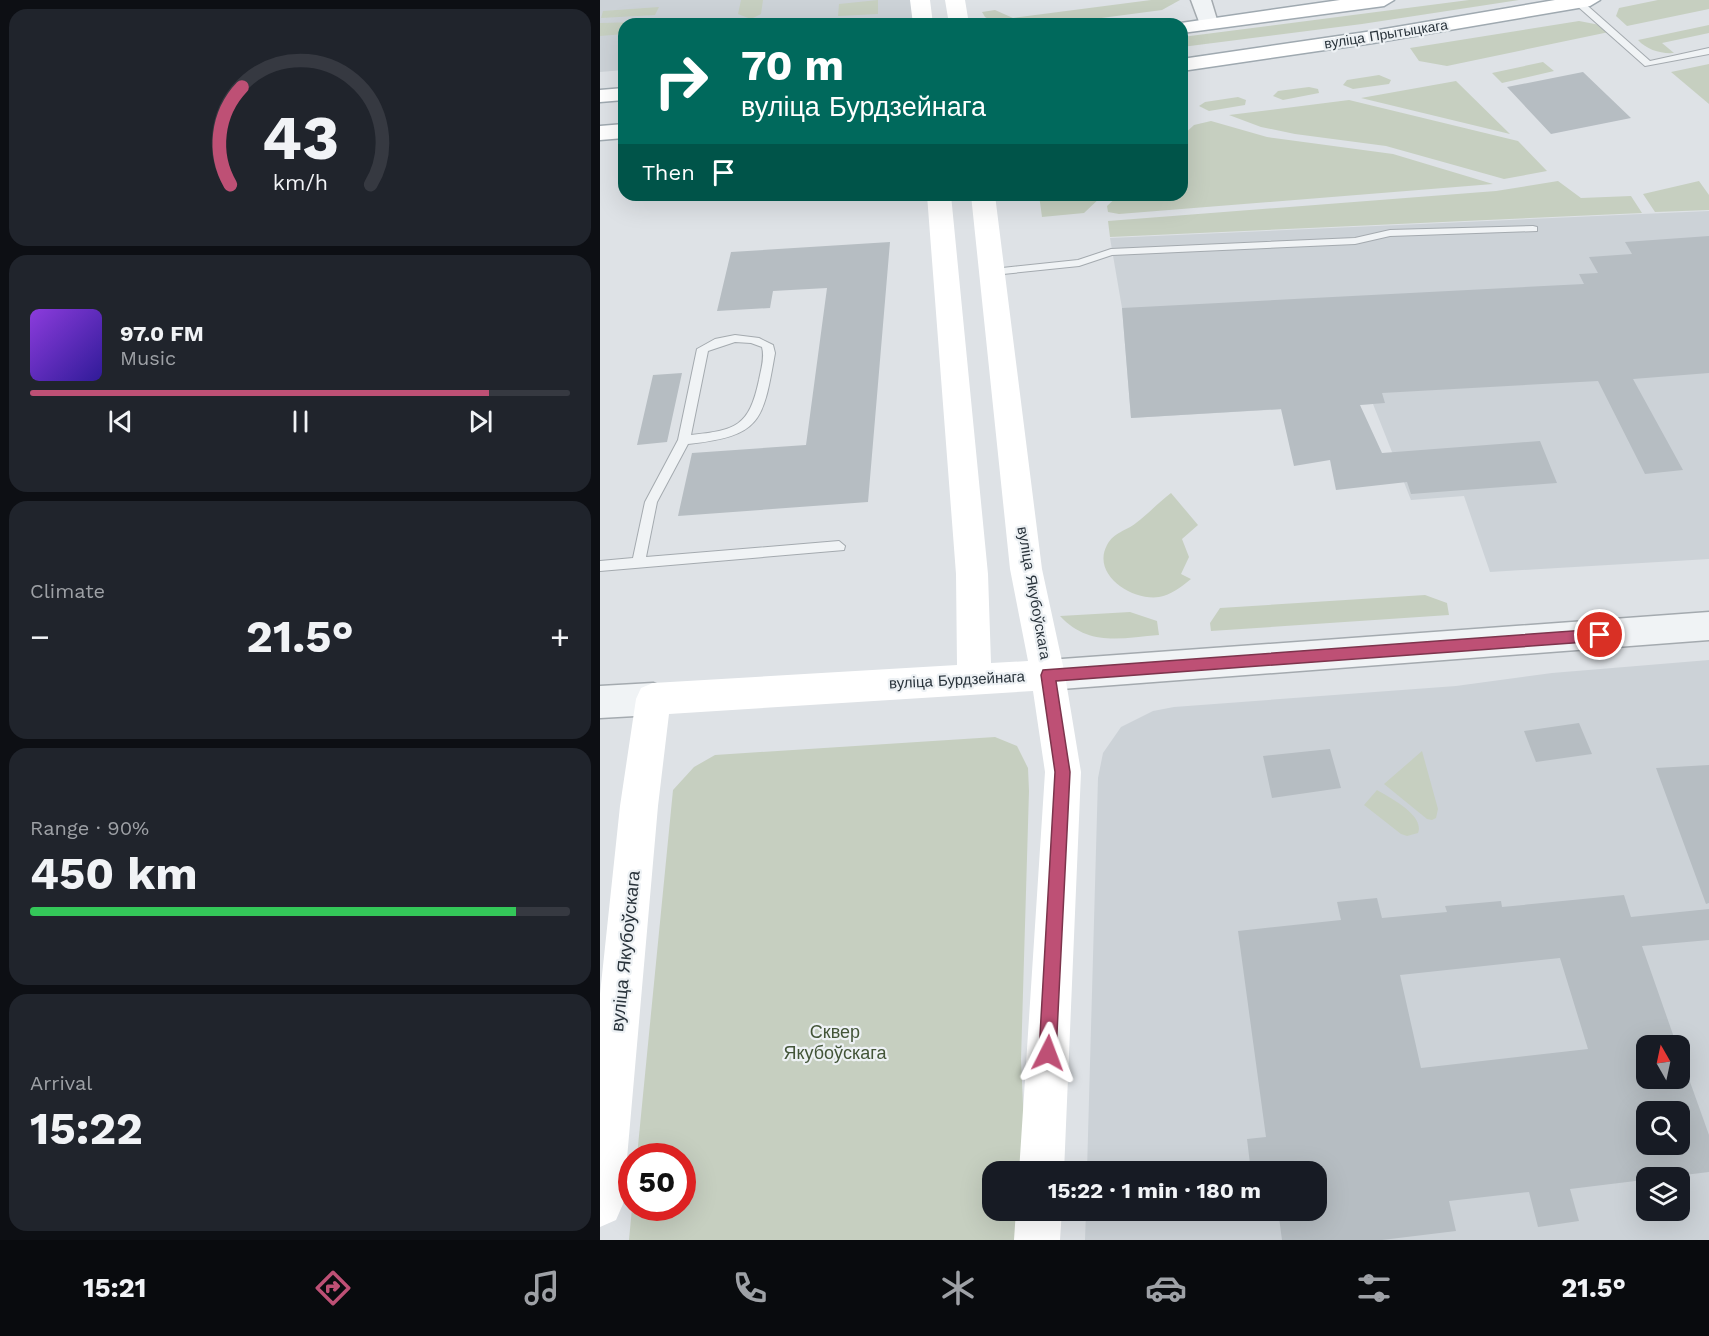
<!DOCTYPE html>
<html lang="en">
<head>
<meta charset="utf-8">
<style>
	:root { --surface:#171b24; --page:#20242c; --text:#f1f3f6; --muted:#9ea1a6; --line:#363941; --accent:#be5075 }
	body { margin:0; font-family:"Work Sans",sans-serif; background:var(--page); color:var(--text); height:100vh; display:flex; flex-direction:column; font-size:22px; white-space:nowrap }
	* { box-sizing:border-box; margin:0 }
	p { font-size:20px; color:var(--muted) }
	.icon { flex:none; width:33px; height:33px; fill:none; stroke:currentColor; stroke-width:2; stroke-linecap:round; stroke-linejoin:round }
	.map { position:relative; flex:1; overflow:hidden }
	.drawer { display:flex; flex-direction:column; gap:9px; padding:9px; background:#0d0f14; width:600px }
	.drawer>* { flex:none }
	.banner { position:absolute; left:18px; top:18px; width:570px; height:183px; border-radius:18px; box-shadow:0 6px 24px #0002; background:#00695c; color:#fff; overflow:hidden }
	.needle { width:39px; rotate:351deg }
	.fabs { position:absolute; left:1036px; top:1035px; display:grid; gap:12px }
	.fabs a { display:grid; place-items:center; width:54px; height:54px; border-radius:12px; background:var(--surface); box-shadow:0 6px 24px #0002; font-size:30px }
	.speed { position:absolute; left:18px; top:1143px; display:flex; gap:12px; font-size:30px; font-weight:700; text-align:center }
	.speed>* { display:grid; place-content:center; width:78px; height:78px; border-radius:50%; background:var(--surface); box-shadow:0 6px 24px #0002; line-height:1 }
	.speed .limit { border:9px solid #d22; background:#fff; color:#111 }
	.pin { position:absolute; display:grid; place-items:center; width:51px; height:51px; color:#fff; margin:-26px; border:3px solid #fff; border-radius:50%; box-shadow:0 2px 6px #0007 }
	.me { position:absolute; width:66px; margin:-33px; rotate:3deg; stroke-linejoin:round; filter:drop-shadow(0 0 4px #0008) }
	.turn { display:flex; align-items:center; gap:21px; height:126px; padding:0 24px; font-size:27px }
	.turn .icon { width:78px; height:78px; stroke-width:2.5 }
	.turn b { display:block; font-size:42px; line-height:51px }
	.then { display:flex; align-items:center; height:57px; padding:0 24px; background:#0003; gap:12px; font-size:22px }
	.big { font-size:45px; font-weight:700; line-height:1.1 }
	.drawer .card { flex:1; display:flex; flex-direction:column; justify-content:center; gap:9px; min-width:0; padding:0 21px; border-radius:18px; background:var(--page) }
	.drawer .dial { align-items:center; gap:0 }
	.dial svg { height:156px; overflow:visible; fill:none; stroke:var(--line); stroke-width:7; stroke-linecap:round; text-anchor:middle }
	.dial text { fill:var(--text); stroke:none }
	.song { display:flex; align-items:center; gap:18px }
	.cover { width:72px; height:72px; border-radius:9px; background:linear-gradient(135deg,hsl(270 70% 55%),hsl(250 70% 35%)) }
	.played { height:6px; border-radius:3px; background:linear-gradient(90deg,var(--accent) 85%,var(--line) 85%) }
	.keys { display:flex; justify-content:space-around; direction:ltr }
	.heat { display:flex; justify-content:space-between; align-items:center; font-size:33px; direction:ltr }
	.charge { height:9px; border-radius:4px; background:linear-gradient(90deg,#34c759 90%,var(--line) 0) }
	.trip { position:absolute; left:382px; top:1161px; width:345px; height:60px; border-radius:18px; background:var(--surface); box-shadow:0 6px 24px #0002; font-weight:700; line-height:60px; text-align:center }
	.tab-bar { display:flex; height:96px; justify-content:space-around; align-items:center; background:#090b0e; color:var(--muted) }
	.tab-bar .icon { width:42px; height:42px }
	.tab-bar .selected { color:var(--accent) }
	.tab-bar b { font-size:27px; color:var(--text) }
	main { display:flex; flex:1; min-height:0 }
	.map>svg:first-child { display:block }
	.built { fill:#ccd2d7; fill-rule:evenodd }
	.green { fill:#c6cfc0 }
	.building { fill:#b6bdc2; fill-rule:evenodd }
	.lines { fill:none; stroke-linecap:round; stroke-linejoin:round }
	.service-casing { stroke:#a4aaaf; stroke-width:2 }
	.tertiary-casing { stroke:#a4aaaf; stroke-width:3 }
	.primary-casing { stroke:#9fa9b0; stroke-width:3 }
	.service { fill:#f0f3f5; fill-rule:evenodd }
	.tertiary { fill:#f0f3f5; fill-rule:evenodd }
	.secondary { fill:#fff; fill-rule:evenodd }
	.primary { fill:#fff; fill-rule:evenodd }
	.route { fill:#be5075; stroke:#7c344c; stroke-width:1.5 }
	.labels { text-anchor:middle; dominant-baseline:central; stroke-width:4.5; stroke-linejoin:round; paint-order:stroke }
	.far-street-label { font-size:14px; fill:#29333b; stroke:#edf1f4 }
	.street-label { font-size:15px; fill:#29333b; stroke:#edf1f4 }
	.near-street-label { font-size:18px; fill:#29333b; stroke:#edf1f4 }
	.near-park-label { font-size:18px; fill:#435538; stroke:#edf1f4 }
</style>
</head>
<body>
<main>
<section class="drawer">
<div class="card dial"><svg viewBox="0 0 100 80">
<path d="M14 69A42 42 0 1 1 86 69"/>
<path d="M14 69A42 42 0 0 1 20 19" stroke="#be5075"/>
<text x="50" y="56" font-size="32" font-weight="700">43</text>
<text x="50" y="72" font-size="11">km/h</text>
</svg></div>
<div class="card">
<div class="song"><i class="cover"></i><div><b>97.0 FM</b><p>Music</p></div></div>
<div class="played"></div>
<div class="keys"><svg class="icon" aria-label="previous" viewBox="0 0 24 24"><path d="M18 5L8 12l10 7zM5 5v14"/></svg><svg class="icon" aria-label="pause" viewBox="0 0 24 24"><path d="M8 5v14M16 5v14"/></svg><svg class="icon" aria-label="next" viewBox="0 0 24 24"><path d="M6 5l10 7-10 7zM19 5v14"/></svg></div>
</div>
<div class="card"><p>Climate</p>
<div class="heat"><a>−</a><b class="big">21.5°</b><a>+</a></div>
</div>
<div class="card"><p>Range · 90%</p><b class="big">450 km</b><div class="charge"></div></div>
<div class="card"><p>Arrival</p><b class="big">15:22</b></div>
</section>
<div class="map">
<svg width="1109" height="1240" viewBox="0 0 1109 1240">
	<rect width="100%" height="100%" fill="#dee2e6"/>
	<path class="built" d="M0 0H312L313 21 312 24H24V70L0 72Z
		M1109 211V559L890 572 864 496 811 500 773 404 531 418 522 308 510 238Z
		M1109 660V1240H485L486 1211 717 1210V1172L487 1171 498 778 503 753 521 727 553 711 574 707 856 686 952 673ZM1047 1046H1080V1078H1047ZM1047 1112H1080V1144H1047ZM1047 1178H1080V1210H1047Z"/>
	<path class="green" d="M141 0H163L161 14 151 19 138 14Z
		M278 0V14L238 16 239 4Z
		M551 0H580L562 10 456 24H397L385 17 382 12 395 10 413 18Z
		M869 0H919L762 24 582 47V37Z
		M1058 0H1109V9L1027 26 1016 16 1019 8Z
		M59 7 55 15 1 18 3 11Z
		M979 21 1000 25 1009 32 847 66 819 61 810 48Z
		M42 22 49 24H24V34L0 36V23Z
		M1109 25V33L1062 43 1074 53C1061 54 1047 50 1038 40Z
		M943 62 954 71 902 83 892 73Z
		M1109 64V104L1071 72Z
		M779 75 791 80 789 84 753 89 743 85 747 80Z
		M856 81 910 134 761 98Z
		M709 87 718 89 719 93 683 100 673 96 678 91Z
		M638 97 646 100 645 105 609 111 599 106 605 102Z
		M749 100 918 141 947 171 904 179 786 146 695 134 661 127 629 115Z
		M611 121 667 137 793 154 893 184 519 214 508 212 507 206 519 195H582V136L594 125Z
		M958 181 981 198 1031 196 1042 213 510 237 508 221 896 191Z
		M1099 181 1109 195V210L1055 212 1043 194Z
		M439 195H503L484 213 442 217Z
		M571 493 598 525 582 539 589 557 581 574 591 579C581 587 571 595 559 597 533 601 491 575 507 545 514 532 526 531 536 523 548 514 559 502 571 493Z
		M825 595 847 603 849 615 611 631 610 623 620 608Z
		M530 612 557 621 559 635C521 638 489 647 460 616Z
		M395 737 417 746 428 768 429 791 421 1060 426 1171 393 1172V1210L428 1211 429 1240H29L32 1208H82V1156H37L73 790 94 767 115 755Z
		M822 751 838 809 836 818 832 820 827 819 784 784Z
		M777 790C790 798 825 815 818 833L807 836 801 834 764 805Z"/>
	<path class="building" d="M983 72 1031 118 951 134 907 87Z
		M1109 236V373L1033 379 1083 470 1045 474 998 381 782 393 785 403 760 405 782 453 940 441 957 483 811 494 807 482 736 490 730 460 694 466 681 409 531 418 522 308 984 284 979 274 998 273 989 257 1032 254 1025 242Z
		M290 242 268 502 78 516 92 453 206 445 227 288 173 291 170 308 117 311 131 252Z
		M82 373 67 442 37 445 53 375Z
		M979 723 992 754 936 762 924 731Z
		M730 749 741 788 672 798 663 756Z
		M1109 765V903L1106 904 1056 768Z
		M1024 895 1031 917 1109 909V940L1042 946 1077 1046H1047V1078H1080V1054L1109 1135V1172L970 1189 979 1221 938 1227 929 1192 849 1201 856 1231 782 1240H682L678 1210H717V1172H651L647 1139 666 1137 638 931 741 920 737 902 777 898 782 918 847 912 845 906 901 901 902 907ZM960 958 988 1049 821 1068 800 975ZM1047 1112H1080V1144H1047Z"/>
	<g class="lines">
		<defs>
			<path id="service" d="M975 0H981L1050 61 1109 48V54L1045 66 975 4Z
				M933 226 937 227V231L790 236 755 244 512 255 479 266 393 275 388 272 393 269 478 260 511 249 755 238 790 230Z
				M135 335 159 338 173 345 175 353C163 422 161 436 88 444L57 502 46 557 239 541 245 546 244 550 0 571V561L33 558 45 502 78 440 97 349 115 339ZM135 342 151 343 162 347C165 358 161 369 159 380 149 427 136 430 91 435L108 351Z"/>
			<path id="tertiary" d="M591 0H611L618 23 615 27H601Z
				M1109 612V640L448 690 436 686 431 675 436 664 448 660Z
				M53 683 65 688 70 699 65 710 53 715 0 718V686Z"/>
			<path id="primary" d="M740 0H794L784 6 582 33V24H574Z
				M955 0H1000L990 6 773 43 582 71V59L773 31Z
				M24 88V100L0 102V90Z
				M24 124V138L0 140V126Z"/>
		</defs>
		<use href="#service" class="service-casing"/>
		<use href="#tertiary" class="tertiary-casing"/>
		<use href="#primary" class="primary-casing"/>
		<use href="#service" class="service"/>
		<use href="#tertiary" class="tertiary"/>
		<path class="secondary" d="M310 0H330L333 24H313Z
			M345 0H365L369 24H349Z
			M327 195H351L388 574 391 663 428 661 410 569 371 195H395L442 569 465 675 481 772 464 1172H419L445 772 433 691 69 714 58 806 23 1204 16 1220 0 1227V994L20 806 36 699 41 688 53 683 357 665 356 574Z
			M416 1210H462L460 1240H414Z"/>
		<use href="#primary" class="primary"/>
	</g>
	<path class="route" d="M1000 629 1007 635 1000 641 456 681 470 772 456 1053 454 1059 448 1062 441 1059 439 1053 455 772 441 675 443 670Z"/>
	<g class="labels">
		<g class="far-street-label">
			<text transform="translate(786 34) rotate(-9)">вуліца Прытыцкага</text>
		</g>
		<g class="street-label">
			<text transform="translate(434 593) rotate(80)">вуліца Якубоўскага</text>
			<text transform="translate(357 680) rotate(-3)">вуліца Бурдзейнага</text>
		</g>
		<g class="near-street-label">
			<text transform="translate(25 951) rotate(-84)">вуліца Якубоўскага</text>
		</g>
		<g class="near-park-label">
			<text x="235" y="1031">Сквер<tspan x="235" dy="21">Якубоўскага</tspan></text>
		</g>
	</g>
</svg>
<div class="fabs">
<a><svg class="needle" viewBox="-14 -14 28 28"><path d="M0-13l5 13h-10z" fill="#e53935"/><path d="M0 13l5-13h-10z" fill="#9ea1a6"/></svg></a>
<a><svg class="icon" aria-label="search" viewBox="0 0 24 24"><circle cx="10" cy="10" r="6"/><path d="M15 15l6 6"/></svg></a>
<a><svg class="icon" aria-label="layers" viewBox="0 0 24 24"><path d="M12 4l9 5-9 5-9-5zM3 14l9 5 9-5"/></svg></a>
</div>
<div class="speed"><div class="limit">50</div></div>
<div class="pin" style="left:1000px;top:635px;background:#d93025"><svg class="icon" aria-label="arrive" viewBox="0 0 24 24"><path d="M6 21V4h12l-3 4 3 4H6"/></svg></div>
<svg class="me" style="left:448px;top:1053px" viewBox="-20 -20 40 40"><path d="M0-17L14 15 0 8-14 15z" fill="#be5075" stroke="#fff" stroke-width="4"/></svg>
<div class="trip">15:22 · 1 min · 180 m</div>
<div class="banner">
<div class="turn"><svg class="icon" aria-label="right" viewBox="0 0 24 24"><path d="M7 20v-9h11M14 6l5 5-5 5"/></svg><div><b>70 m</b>вуліца Бурдзейнага</div></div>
<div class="then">Then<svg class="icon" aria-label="arrive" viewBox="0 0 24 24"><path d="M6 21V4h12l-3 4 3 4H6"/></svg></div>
</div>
</div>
</main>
<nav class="tab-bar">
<b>15:21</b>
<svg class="icon selected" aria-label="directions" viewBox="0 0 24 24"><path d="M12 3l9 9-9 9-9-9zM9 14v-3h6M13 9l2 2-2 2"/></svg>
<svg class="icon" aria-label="music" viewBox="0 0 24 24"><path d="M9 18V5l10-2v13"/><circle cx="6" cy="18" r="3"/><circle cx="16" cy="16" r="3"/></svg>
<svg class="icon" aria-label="phone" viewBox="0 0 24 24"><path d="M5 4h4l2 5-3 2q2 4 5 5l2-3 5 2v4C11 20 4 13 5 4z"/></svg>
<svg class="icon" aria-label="climate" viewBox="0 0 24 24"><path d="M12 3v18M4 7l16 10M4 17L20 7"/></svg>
<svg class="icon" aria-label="car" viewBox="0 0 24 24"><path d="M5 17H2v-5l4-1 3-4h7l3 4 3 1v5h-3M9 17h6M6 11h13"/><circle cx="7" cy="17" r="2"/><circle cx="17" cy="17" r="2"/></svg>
<svg class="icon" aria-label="filters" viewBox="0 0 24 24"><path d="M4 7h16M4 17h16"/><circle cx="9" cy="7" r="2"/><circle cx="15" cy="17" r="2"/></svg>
<b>21.5°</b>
</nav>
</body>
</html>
